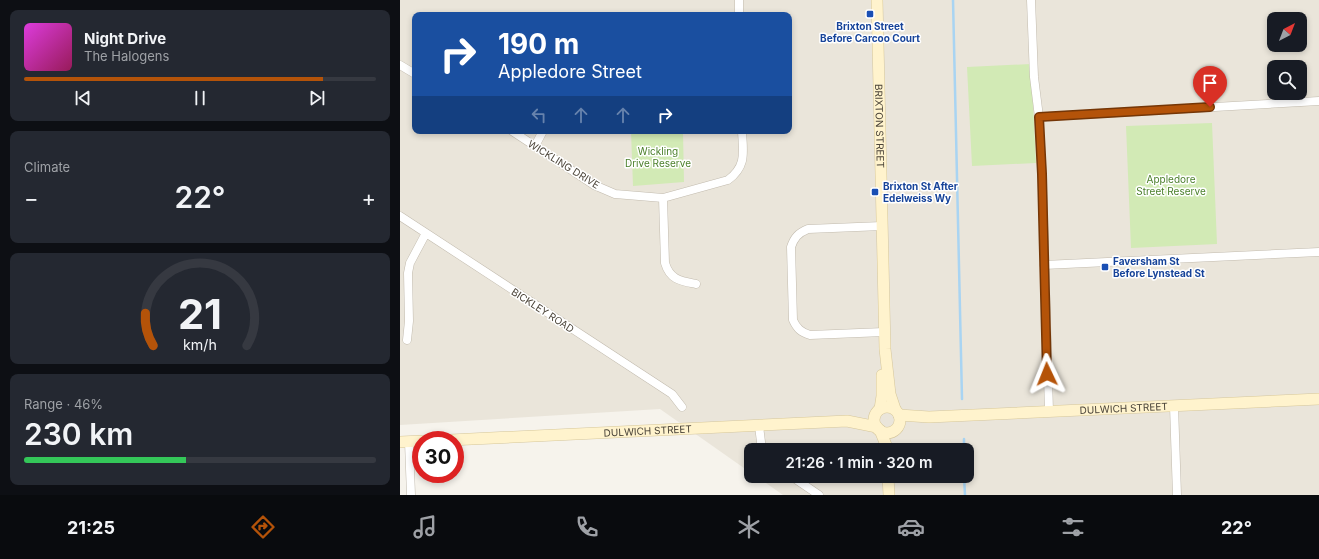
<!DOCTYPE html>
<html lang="en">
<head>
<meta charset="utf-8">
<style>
	:root { --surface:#171b24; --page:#242831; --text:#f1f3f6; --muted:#9ea1a6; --line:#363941; --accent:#b45309 }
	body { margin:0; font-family:Inter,sans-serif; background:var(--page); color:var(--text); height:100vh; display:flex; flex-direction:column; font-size:15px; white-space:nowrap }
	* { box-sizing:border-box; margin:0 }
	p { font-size:13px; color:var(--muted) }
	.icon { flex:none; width:22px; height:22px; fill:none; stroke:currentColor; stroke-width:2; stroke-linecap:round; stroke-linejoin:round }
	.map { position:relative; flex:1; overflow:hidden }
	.side { display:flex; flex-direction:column; gap:10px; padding:10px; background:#0d0f14; width:400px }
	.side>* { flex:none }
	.hud { position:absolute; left:12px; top:12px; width:380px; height:122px; border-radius:8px; box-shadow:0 2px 6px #0003; background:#1a4fa0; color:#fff; overflow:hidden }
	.needle { width:26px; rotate:42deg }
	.buttons { position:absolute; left:867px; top:12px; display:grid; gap:8px }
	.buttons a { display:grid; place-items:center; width:40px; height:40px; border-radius:8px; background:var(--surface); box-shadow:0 2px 6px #0003; font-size:20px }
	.speed { position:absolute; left:12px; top:431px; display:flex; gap:8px; font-size:20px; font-weight:700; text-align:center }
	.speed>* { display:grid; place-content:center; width:52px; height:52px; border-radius:50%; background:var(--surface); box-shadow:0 2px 6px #0003; line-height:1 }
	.speed .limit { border:6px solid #d22; background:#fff; color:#111 }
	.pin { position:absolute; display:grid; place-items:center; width:34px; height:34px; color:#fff; margin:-41px -17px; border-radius:50% 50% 50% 0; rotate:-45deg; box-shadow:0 0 4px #0007 }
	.pin .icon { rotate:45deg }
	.me { position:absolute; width:44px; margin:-22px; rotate:358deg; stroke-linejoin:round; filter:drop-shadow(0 0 3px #0008) }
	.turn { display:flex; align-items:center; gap:14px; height:84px; padding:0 20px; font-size:18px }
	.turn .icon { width:52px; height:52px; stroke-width:2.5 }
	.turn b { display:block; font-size:28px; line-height:34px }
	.lanes { display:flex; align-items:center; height:38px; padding:0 20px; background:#0003; justify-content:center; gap:20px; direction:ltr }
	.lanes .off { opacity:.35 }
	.big { font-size:30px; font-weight:600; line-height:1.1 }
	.side .widget { flex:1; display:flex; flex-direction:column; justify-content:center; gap:6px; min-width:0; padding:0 14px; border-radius:8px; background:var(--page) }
	.side .dial { align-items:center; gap:0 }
	.dial svg { height:104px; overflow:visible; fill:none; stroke:var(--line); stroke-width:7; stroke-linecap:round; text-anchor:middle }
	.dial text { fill:var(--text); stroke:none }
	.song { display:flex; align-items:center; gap:12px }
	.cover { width:48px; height:48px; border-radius:6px; background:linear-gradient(135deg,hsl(300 70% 55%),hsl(330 70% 35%)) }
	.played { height:4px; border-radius:2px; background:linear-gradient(90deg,var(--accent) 85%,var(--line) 85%) }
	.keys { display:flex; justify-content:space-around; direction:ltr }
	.heat { display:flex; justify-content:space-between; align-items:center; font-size:22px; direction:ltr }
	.charge { height:6px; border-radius:3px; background:linear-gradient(90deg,#34c759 46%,var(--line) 0) }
	.trip { position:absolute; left:344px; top:443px; width:230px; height:40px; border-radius:8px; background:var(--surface); box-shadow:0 2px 6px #0003; font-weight:600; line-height:40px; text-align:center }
	.dock { display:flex; height:64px; justify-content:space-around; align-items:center; background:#090b0e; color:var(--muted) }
	.dock .icon { width:28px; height:28px }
	.dock .current { color:var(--accent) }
	.dock b { font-size:18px; color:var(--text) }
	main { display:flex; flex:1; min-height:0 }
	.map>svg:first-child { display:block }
	.residential { fill:#eae5da; fill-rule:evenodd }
	.green { fill:#d2eab5 }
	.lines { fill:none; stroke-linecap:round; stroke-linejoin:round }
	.stream { stroke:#a9d4f2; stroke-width:2.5 }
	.street-casing { stroke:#c2bbae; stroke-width:9 }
	.secondary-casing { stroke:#d6c79b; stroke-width:12 }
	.street { stroke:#fff; stroke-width:8 }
	.secondary { stroke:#fff3cd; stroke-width:11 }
	.route-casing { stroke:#753606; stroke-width:10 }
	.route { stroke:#b45309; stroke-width:7 }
	.transit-dot { fill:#1a4fb4; stroke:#fff; stroke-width:1.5 }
	.labels { text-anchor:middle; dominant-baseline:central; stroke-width:3; stroke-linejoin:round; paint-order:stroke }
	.transit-label { font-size:10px; font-weight:bold; fill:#164399; stroke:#fff; text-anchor:start }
	.street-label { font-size:10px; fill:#4b4439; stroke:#fff }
	.park-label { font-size:10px; fill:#4a7f2a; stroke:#fff }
</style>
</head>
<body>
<main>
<section class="side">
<div class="widget">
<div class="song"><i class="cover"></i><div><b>Night Drive</b><p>The Halogens</p></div></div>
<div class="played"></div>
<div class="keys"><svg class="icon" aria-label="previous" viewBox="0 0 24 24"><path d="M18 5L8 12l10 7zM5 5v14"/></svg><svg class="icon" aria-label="pause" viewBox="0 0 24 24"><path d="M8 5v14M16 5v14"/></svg><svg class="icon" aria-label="next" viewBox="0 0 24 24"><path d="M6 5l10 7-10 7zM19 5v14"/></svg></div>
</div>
<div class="widget"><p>Climate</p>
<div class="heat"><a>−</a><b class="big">22°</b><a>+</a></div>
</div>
<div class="widget dial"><svg viewBox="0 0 100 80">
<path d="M14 69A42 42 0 1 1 86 69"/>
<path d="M14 69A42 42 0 0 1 8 44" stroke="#b45309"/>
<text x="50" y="56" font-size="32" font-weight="700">21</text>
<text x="50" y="72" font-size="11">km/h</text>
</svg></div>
<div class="widget"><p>Range · 46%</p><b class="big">230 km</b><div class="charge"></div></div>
</section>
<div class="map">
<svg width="919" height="495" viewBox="0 0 919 495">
	<rect width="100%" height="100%" fill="#f6f3ec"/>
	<path class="residential" d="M0 0H919V495H383L356 476H567V450H351V473L260 409 0 425ZM15 15H389V131H15ZM874 19H900V45H874ZM874 67H900V93H874Z"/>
	<path class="green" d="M631 64 636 163 572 166 567 67Z
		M812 123 817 244 731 248 726 126Z
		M231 131H283L284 182 233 186Z"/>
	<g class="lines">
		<path class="stream" d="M553 0 562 399
			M564 439V450
			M564 476 565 495"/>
		<defs>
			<path id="street" d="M339 0V15
				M631 0 634 77 639 117 642 174 649 411
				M0 65 15 74
				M639 117 919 101
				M112 131 194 185 215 194 263 198 328 180C347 166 343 152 342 131
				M135 146 143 131
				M263 198 265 263C270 280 281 281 296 284
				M0 216 272 394 282 407
				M482 226 408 229C398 233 394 238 391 247L393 320C397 329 401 332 410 335L484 332
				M644 265 919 252
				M7 340 9 321 8 273 10 263 26 233
				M774 406 777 495
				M359 426 362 450
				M9 442 11 495
				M391 476 419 495"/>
			<g id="secondary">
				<path id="s1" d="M477 0 485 349 490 394 495 409"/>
				<circle cx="487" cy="420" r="13"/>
				<path d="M480 409 482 396V375"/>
				<path id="s2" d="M499 415 529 417 919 399"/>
				<path d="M480 430 488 450"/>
				<path id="s3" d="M50 440 447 421 477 427"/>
				<path d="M0 442 21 441"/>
				<path d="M488 476 489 495"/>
			</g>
		</defs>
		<use href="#street" class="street-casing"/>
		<use href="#secondary" class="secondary-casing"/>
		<use href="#street" class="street"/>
		<use href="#secondary" class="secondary"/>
	</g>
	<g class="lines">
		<defs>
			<path id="route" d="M647 374 642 174 639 117 810 107"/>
		</defs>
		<use href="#route" class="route-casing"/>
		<use href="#route" class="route"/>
	</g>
	<g class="transit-dot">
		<rect x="466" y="10" width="8" height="8" rx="2"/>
		<rect x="471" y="188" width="8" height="8" rx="2"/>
		<rect x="701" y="263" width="8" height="8" rx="2"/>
	</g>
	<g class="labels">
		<g class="transit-label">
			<text x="470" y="26" text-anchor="middle">Brixton Street<tspan x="470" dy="12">Before Carcoo Court</tspan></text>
			<text x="483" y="186">Brixton St After<tspan x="483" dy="12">Edelweiss Wy</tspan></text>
			<text x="713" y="261">Faversham St<tspan x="713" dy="12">Before Lynstead St</tspan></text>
		</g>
		<g class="street-label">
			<text stroke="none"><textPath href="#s1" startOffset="126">BRIXTON STREET</textPath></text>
			<text transform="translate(164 164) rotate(32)">WICKLING DRIVE</text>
			<text transform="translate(143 310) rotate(33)">BICKLEY ROAD</text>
			<text stroke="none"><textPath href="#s2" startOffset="225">DULWICH STREET</textPath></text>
			<text stroke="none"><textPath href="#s3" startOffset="198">DULWICH STREET</textPath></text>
		</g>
		<g class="park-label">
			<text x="258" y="151">Wickling<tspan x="258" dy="12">Drive Reserve</tspan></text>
			<text x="771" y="179">Appledore<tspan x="771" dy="12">Street Reserve</tspan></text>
		</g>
	</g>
</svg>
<div class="buttons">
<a><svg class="needle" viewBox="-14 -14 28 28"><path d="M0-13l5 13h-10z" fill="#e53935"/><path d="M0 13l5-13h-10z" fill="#9ea1a6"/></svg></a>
<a><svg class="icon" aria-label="search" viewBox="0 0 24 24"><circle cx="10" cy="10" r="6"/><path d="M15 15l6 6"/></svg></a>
</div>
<div class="speed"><div class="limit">30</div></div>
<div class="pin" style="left:810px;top:107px;background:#d93025"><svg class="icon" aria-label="arrive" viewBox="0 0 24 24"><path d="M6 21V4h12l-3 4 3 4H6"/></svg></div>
<svg class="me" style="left:647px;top:374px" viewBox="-20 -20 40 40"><path d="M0-17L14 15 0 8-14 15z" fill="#b45309" stroke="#fff" stroke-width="4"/></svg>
<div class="trip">21:26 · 1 min · 320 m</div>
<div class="hud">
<div class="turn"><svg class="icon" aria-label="right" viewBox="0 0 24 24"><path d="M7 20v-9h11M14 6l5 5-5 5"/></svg><div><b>190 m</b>Appledore Street</div></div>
<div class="lanes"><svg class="icon off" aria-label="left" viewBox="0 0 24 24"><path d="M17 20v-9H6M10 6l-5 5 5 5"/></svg><svg class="icon off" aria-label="ahead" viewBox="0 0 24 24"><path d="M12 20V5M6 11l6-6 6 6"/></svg><svg class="icon off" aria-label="ahead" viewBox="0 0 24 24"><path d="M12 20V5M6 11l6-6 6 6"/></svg><svg class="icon" aria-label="right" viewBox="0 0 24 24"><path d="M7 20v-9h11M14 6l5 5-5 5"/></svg></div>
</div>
</div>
</main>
<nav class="dock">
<b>21:25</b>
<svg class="icon current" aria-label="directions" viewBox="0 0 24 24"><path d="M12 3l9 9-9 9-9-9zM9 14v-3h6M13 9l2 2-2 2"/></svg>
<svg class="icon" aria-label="music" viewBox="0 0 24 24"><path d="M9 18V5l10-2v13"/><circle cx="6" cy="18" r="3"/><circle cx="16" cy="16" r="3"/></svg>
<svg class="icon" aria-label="phone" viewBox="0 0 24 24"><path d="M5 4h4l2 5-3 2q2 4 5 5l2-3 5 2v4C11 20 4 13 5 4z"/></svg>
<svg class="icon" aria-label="climate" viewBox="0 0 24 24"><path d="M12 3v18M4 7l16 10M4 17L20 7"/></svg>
<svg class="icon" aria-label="car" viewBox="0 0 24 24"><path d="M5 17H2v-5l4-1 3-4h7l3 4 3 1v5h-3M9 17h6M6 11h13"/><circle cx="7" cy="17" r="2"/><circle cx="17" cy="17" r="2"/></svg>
<svg class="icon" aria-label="filters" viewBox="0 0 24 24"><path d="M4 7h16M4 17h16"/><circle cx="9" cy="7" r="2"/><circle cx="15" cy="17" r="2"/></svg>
<b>22°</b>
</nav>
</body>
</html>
